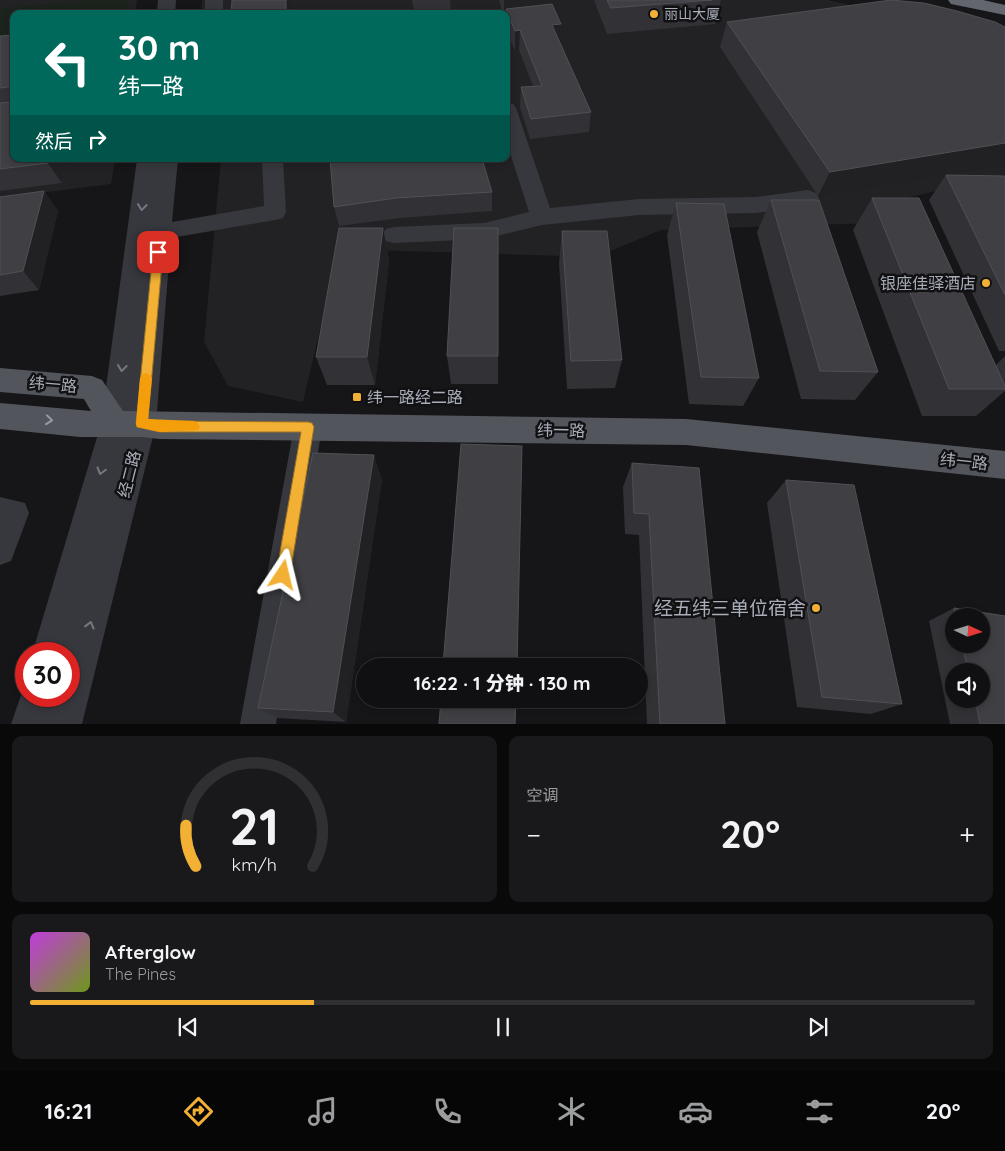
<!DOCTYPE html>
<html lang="zh">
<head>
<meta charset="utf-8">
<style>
	:root { --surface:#101012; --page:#19191b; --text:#f1f3f6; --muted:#9c9d9f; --line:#303032; --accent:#f2b134 }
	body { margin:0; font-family:Quicksand,"Noto Sans SC",sans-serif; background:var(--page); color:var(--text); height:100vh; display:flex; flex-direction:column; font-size:19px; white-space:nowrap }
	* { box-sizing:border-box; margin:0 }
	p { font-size:16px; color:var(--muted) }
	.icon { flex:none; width:28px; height:28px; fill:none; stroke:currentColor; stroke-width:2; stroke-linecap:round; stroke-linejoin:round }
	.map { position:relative; height:724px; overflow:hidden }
	.details { display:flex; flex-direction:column; gap:12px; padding:12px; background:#09090a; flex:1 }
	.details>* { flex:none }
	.hud { position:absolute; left:10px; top:10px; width:500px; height:152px; border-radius:10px; box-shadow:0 2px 8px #0003,0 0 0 1px var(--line); background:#00695c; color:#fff; overflow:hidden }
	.needle { width:32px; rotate:94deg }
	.buttons { position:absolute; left:945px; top:608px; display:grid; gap:10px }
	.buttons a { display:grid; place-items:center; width:45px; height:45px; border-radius:50%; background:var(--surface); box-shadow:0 2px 8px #0003,0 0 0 1px var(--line); font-size:25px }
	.speed { position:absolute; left:15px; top:642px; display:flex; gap:10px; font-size:25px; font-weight:700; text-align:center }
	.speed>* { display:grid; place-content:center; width:65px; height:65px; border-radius:50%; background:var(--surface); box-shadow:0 2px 8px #0003,0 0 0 1px var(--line); line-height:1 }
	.speed .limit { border:8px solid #d22; background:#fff; color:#111 }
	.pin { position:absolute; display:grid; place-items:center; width:42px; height:42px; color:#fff; margin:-21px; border-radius:10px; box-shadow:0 2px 8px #0006 }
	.me { position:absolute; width:55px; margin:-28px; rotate:10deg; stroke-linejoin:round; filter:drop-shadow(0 0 4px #0008) }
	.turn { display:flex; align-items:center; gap:18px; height:105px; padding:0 25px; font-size:22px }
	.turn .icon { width:65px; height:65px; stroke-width:2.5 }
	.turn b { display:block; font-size:35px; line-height:42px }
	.then { display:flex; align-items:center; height:48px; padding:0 25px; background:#0003; gap:10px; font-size:19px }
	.big { font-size:38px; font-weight:800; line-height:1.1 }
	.details .tile { flex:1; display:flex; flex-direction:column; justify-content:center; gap:8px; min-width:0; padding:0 18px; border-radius:10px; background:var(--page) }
	.details .dial { align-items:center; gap:0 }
	.dial svg { height:130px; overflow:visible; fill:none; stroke:var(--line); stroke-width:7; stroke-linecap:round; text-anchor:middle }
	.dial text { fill:var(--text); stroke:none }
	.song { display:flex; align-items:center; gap:15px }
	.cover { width:60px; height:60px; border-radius:8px; background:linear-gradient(135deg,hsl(290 70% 55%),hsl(80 70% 35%)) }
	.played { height:5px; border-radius:2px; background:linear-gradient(90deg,var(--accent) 30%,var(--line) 30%) }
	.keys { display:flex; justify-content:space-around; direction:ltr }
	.heat { display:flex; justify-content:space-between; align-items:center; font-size:28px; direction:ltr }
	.details .tiles { flex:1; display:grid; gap:12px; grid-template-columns:1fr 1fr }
	.tile:last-child { grid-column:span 2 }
	.trip { position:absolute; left:356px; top:658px; width:292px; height:50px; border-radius:25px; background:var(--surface); box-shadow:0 2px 8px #0003,0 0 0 1px var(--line); font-weight:800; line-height:50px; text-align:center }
	.tab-bar { display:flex; height:80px; justify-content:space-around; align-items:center; background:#060607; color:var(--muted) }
	.tab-bar .icon { width:35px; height:35px }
	.tab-bar .current { color:var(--accent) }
	.tab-bar b { font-size:22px; color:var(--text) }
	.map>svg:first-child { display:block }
	.built { fill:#222225 }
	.green { fill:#1c231d }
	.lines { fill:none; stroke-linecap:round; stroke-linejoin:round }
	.minor { fill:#37383d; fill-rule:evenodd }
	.major { fill:#53555c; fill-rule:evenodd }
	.highway { fill:#63666e; fill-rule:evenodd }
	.wall { fill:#323236; fill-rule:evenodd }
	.shaded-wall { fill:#212124 }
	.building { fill:#3f3f44; stroke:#4f5156 }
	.oneway { stroke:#757881 }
	.oneway2 { stroke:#979ba6 }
	.route { fill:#f2b134; stroke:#9d7322 }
	.slow { fill:#f59e0b }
	.poi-dot { fill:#f2b134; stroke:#111113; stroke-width:2 }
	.labels { text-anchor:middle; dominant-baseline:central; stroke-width:5; stroke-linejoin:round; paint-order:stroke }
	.far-poi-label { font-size:14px; fill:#a8adb8; stroke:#111113; text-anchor:start }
	.poi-label { font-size:16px; fill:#a8adb8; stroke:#111113; text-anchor:end }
	.street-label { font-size:16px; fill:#a8adb8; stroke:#111113 }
	.near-poi-label { font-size:19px; fill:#a8adb8; stroke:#111113; text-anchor:end }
</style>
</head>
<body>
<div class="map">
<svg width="1005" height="724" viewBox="0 0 1005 724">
	<rect width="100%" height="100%" fill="#161618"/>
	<path class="built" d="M0 0H137L135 14H14L0 48Z
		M202 0H828L981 35 1005 43V175L893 201 905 222 661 230 596 257 339 249 303 402 228 386 204 342 221 159H506V14H201Z
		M0 55 14 159H115L111 184 0 198Z"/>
	<path class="green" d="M87 0H129L127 14H14V44L0 46V9Z"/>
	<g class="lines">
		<path class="minor" d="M158 0H176L175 14H157Z
			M205 0H223V14H205Z
			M506 102 513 104 516 108 550 208 639 199 756 197 808 190 816 193 819 198 816 203 808 206 756 213 639 215 542 225 484 239 394 243 386 241 382 235 386 229 394 227 484 223 529 212 506 140Z
			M137 159H178L172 222 264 206 262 159H283L286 212 283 218 275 220 171 238 156 424 82 724H11L25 684 26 683V696H69V654H32L101 424Z
			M308 415 318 418 322 427 276 724H240L294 427 298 418Z
			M0 497 25 503 29 513 11 561 0 565Z"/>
		<path class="major" d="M0 368 92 376 102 380 123 411 686 419 1005 451V479L686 445 160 439 142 437H80L0 429V403L91 411 84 399 0 392Z"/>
		<path class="highway" d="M948 0H983L1005 5V15L951 4Z"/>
	</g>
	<path class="wall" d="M412 0H450L451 14H415Z
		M499 0H555V3L552 5 561 24 560 42 591 112 589 132 530 139 520 107 521 87 533 86 519 50 515 51 506 29V14H503Z
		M594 0H721L715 24 607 34Z
		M924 3 818 196 720 47 727 22Z
		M14 35V159H67L62 183 0 191V36Z
		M330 159 492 192V211L400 218 339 226 334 207Z
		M946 175 1005 176V351H999L929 200Z
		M44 191 58 211 39 290 0 296V197Z
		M872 198 996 365 1005 356V391L976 416H922L853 230Z
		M771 200 878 372 855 400 801 399 757 232Z
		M676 203 759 378 743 406 689 404 667 235Z
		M383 228 389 260 375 385H327L316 357Z
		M498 228V384H451L447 356Z
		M562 231 622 360 615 388 567 389 559 263Z
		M632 463 725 724H647L639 535 625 534 623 487Z
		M382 479 346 722 277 718 258 708Z
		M786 480 902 704 871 714 797 707 767 503Z
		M954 608 1005 616V724H950L929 621ZM954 616H981V644H954ZM954 671H981V699H954Z"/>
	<path class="shaded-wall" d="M286 0H291L292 14H286Z
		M504 0H555V3L541 12 506 9V16V14H504Z
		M561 24 560 44 552 25Z
		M520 30 519 50 515 51V31Z
		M1005 143V165L818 196 830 172Z
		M50 159H67L62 183 48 163Z
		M44 191 58 211 39 290 23 271Z
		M383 228 389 260 375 385 367 357Z
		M374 455 382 479 346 722 333 712Z"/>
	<path class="building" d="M232 0H286V14H231Z
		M607 0H712L611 8Z
		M891 0 924 3 957 11 995 22 1005 27V143L830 172 727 22Z
		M552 4 561 24 552 25 591 112 531 119 521 87 542 86 520 30 515 31 506 9Z
		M14 35V86L0 88V36Z
		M14 102V159H50L48 163 0 169V103Z
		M330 159H482L492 192 396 198 334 207Z
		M946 175 1005 176V295Z
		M44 191 23 271 0 275V197Z
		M872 198H919L1005 386V389H949Z
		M771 200H819L878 372 820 371Z
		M676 203 724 204 759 378 701 377Z
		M339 228H383L367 357H316Z
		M454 228H498V356H447Z
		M562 231H607L622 360 571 361Z
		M461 444 522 446 517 666H443Z
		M313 453 374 455 333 712 258 708Z
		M632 463 699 468 725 724H660L649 514 634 513Z
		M786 480 854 485 902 704 822 697Z
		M954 608 1005 616V724H980L975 699H981V671H968L962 644H981V616H956Z
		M441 699H516L515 724H439Z"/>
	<defs><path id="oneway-chevron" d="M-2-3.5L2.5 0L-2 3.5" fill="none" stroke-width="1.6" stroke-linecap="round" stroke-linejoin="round" transform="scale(1.25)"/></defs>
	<g class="oneway">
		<use href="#oneway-chevron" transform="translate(142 207) rotate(97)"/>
		<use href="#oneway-chevron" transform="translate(122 368) rotate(97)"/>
		<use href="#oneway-chevron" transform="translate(101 471) rotate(106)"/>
		<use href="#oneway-chevron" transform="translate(90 625) rotate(-76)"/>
	</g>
	<use class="oneway2" href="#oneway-chevron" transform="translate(49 420) rotate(6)"/>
	<path class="route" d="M158 248 163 252 148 419 160 421 308 422 312 423 314 427 290 575 288 580 283 582 278 580 276 575 301 432H160L137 427 136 424 153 252Z"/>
	<path class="slow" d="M146 373 150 375 152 378 148 419 194 421 198 423 200 427 198 430 160 432 137 427 136 424 140 378 142 375Z"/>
	<g class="poi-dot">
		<circle cx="654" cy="14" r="5"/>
		<circle cx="986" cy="283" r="5"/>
		<rect x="352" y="392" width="10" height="10" rx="2.5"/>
		<circle cx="816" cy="608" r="5"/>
	</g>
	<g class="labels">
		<g class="far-poi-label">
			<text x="664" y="14">丽山大厦</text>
		</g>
		<g class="poi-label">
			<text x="976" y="283">银座佳驿酒店</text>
			<text x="367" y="397" text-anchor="start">纬一路经二路</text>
		</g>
		<g class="street-label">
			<text transform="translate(53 384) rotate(5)">纬一路</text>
			<text transform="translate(561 430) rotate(1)">纬一路</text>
			<text transform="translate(964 461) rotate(6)">纬一路</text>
			<text transform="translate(129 474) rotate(-76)">经二路</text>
		</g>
		<g class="near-poi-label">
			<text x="806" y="608">经五纬三单位宿舍</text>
		</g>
	</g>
</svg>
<div class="buttons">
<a><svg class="needle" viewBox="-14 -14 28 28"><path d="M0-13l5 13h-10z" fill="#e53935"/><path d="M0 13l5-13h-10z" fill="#9c9d9f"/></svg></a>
<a><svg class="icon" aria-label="sound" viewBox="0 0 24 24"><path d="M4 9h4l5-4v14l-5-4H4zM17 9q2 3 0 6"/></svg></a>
</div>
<div class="speed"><div class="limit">30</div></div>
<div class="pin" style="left:158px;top:252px;background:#d93025"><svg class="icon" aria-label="arrive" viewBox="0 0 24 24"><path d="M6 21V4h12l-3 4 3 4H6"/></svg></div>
<svg class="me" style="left:283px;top:575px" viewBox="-20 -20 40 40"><path d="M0-17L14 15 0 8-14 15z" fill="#f2b134" stroke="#fff" stroke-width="4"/></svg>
<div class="trip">16:22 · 1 分钟 · 130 m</div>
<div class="hud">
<div class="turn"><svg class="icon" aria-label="left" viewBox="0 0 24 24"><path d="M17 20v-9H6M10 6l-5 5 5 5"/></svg><div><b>30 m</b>纬一路</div></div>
<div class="then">然后<svg class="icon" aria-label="right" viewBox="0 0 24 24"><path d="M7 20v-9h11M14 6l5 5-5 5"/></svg></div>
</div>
</div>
<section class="details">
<div class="tiles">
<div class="tile dial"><svg viewBox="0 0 100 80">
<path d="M14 69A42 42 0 1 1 86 69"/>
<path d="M14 69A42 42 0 0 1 8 44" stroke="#f2b134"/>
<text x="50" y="56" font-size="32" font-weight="700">21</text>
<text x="50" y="72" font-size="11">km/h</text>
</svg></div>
<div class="tile"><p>空调</p>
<div class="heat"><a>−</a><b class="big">20°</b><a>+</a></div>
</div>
<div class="tile">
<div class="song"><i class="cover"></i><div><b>Afterglow</b><p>The Pines</p></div></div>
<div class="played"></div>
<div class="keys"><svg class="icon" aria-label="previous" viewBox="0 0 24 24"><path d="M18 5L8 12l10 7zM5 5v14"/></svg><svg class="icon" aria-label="pause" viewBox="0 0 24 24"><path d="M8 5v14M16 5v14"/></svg><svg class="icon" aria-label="next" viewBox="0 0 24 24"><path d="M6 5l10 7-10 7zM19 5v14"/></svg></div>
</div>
</div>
</section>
<nav class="tab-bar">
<b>16:21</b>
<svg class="icon current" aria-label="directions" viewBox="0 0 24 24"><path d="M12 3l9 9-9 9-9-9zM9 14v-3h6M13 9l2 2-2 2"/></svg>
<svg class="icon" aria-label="music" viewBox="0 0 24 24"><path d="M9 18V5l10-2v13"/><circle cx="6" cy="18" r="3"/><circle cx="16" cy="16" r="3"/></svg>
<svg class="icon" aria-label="phone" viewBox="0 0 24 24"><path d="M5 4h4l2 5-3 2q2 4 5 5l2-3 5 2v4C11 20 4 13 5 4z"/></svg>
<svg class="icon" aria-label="climate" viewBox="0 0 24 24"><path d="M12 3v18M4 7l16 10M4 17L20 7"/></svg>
<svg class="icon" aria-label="car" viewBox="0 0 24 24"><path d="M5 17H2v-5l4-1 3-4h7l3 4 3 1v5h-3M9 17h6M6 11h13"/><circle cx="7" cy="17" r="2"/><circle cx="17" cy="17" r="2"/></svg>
<svg class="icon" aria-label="filters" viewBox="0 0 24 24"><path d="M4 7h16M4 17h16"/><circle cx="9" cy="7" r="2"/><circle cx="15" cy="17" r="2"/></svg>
<b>20°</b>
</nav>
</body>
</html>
